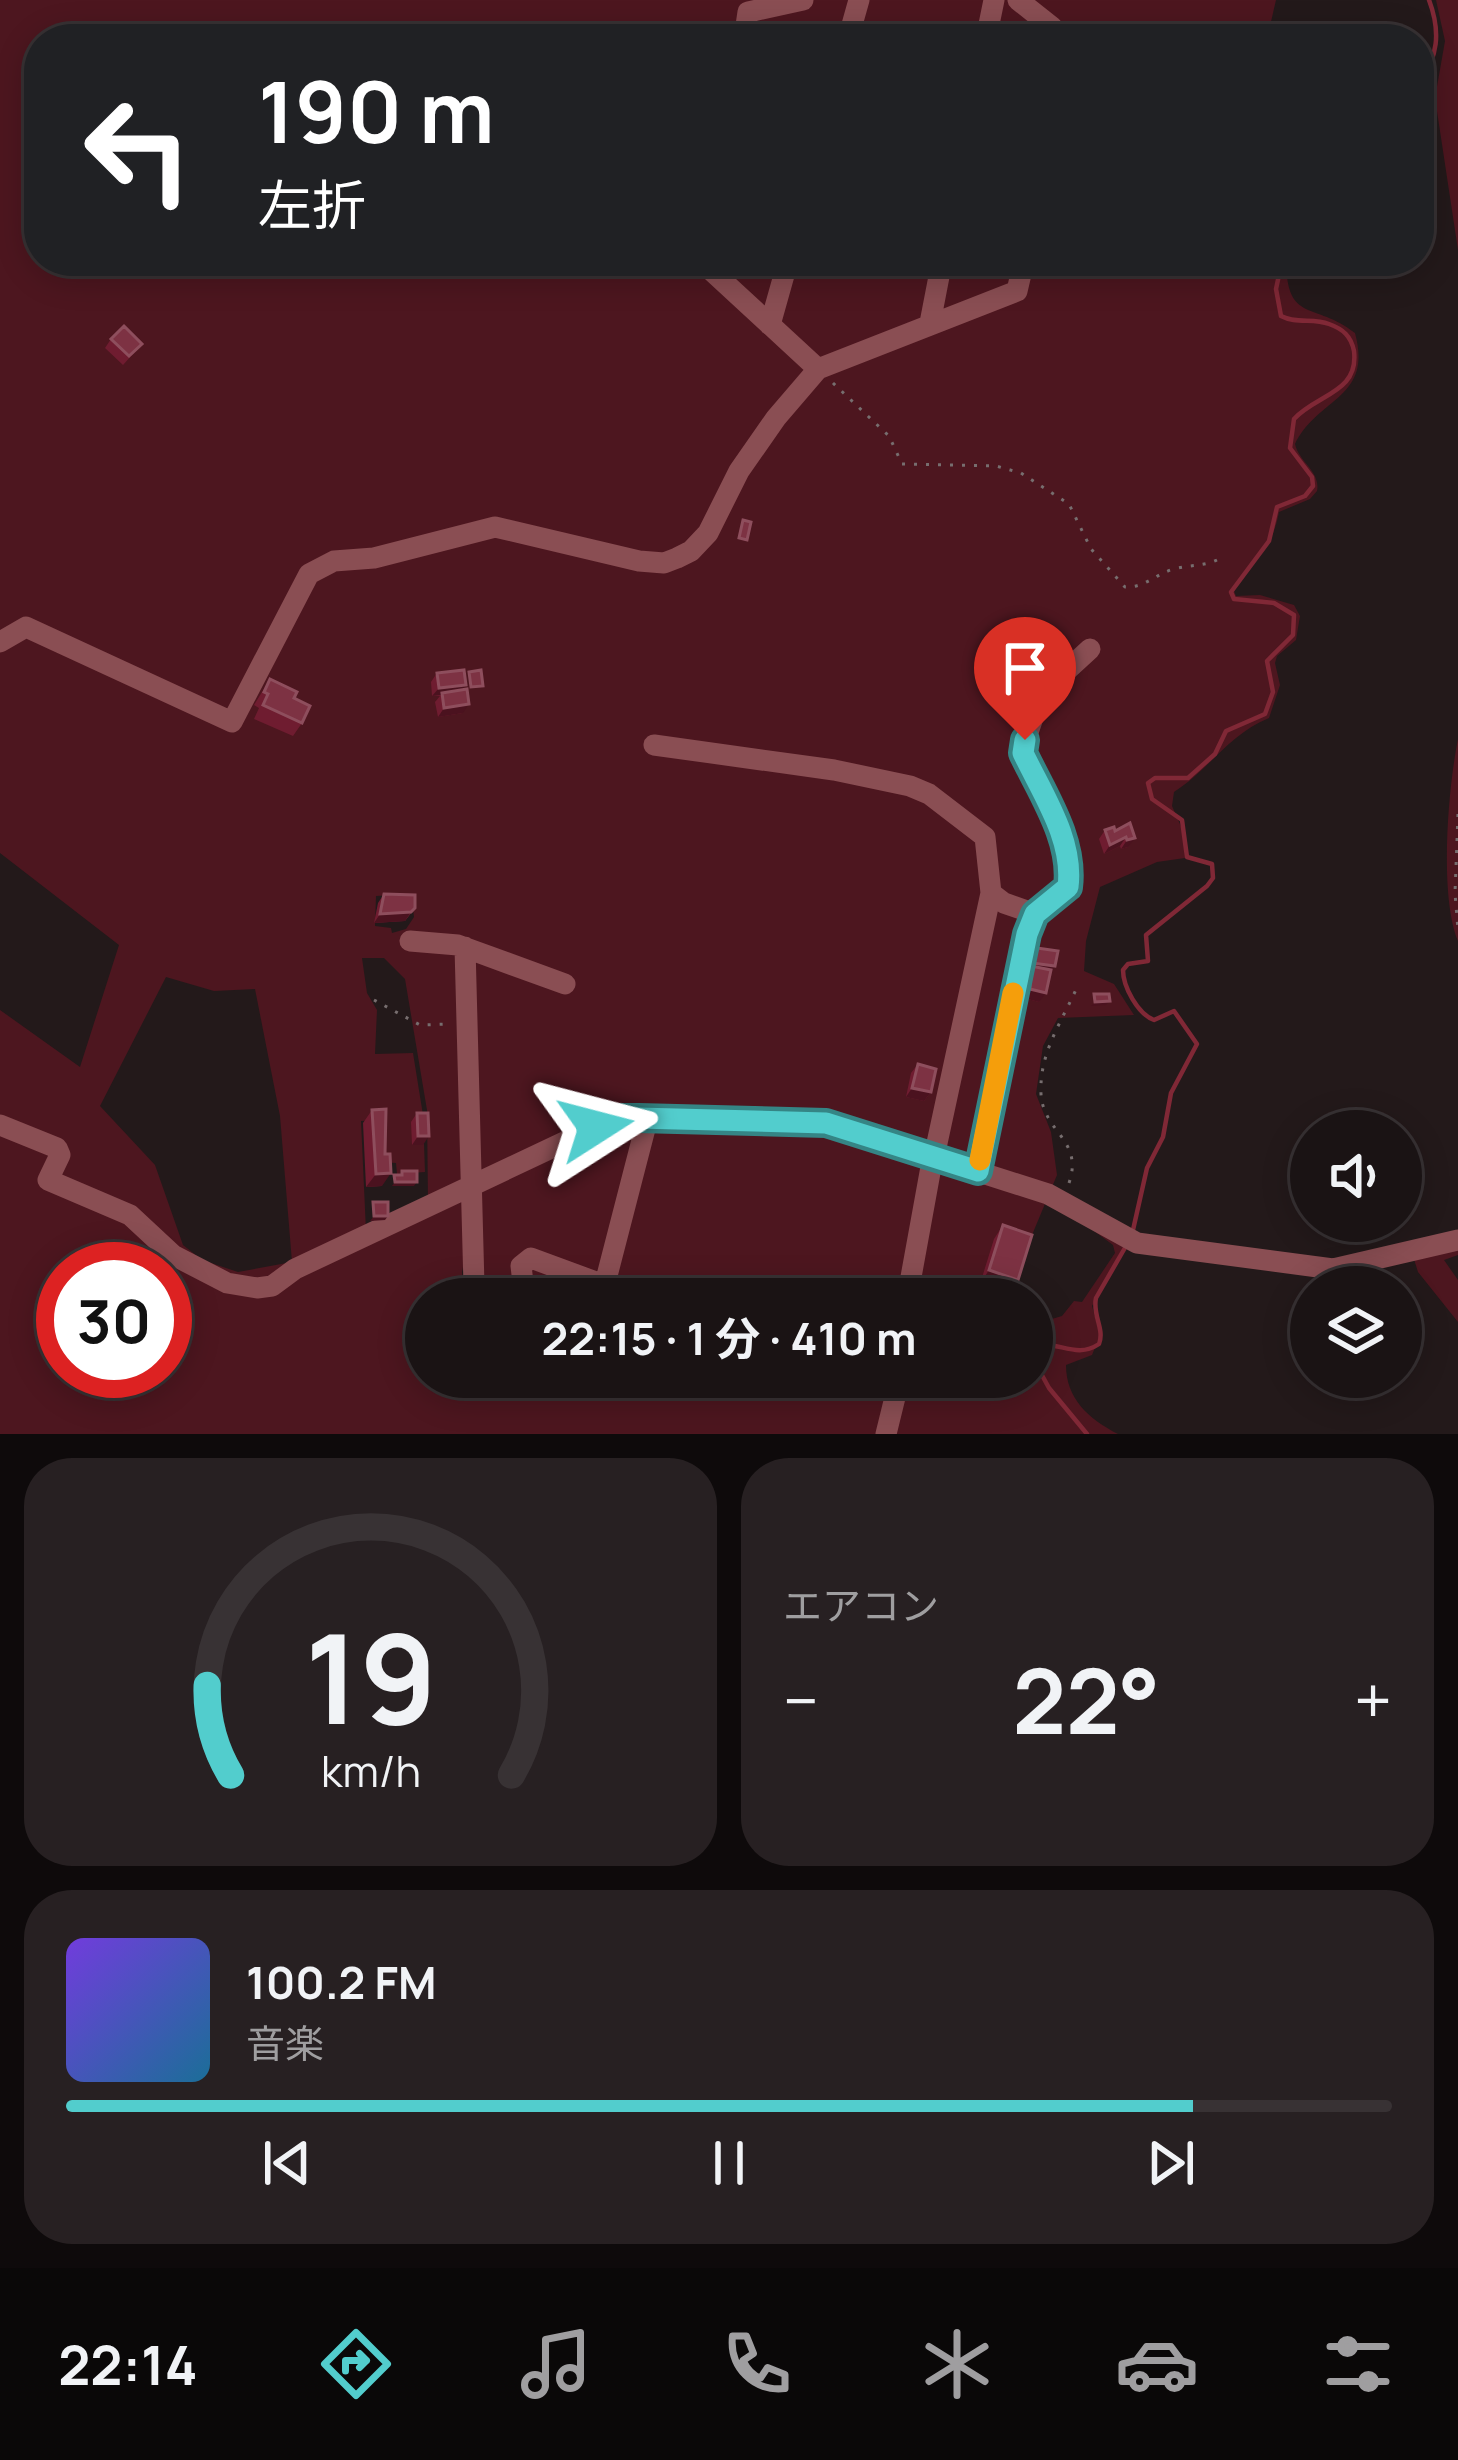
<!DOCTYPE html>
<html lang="ja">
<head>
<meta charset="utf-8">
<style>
	:root { --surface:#1a1314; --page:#272022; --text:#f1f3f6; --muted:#9f9ea0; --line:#383234; --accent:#52cdcd }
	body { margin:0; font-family:Manrope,"Noto Sans JP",sans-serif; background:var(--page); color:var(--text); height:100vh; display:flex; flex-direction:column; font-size:45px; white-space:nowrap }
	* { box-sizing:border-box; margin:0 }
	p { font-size:39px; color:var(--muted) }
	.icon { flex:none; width:66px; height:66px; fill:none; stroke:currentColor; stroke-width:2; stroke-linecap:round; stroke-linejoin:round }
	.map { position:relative; height:1434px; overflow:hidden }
	.sheet { display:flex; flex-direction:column; gap:24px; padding:24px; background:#0e0a0b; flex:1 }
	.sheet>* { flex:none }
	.top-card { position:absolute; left:24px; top:24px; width:1410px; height:252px; border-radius:48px; box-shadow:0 6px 30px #0003,0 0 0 3px var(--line); background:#202124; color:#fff; overflow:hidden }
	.controls { position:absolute; left:1290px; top:1110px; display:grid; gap:24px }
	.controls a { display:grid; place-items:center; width:132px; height:132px; border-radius:50%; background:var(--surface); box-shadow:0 6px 30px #0003,0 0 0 3px var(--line); font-size:60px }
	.speed { position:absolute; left:36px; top:1242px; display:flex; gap:24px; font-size:60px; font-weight:700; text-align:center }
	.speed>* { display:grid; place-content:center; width:156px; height:156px; border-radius:50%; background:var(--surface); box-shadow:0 6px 30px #0003,0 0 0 3px var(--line); line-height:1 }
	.speed .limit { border:18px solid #d22; background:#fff; color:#111 }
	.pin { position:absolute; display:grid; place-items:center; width:102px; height:102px; color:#fff; margin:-123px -51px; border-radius:50% 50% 50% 0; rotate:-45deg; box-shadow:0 0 12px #0007 }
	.pin .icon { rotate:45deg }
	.me { position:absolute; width:132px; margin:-66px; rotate:81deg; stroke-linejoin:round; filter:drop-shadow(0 0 9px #0008) }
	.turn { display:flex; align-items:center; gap:42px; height:252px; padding:0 36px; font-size:54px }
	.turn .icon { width:156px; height:156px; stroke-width:2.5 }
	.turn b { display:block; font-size:84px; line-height:102px }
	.big { font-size:90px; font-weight:700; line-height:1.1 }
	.sheet .tile { flex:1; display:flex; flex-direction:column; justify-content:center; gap:18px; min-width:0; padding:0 42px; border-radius:48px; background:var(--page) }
	.sheet .dial { align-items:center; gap:0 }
	.dial svg { height:312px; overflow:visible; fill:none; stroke:var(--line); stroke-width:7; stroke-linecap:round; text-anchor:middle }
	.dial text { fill:var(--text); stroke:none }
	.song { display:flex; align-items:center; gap:36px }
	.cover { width:144px; height:144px; border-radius:18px; background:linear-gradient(135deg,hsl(260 70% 55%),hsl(200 70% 35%)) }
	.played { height:12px; border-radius:6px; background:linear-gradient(90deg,var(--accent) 85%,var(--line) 85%) }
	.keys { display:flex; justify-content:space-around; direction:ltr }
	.heat { display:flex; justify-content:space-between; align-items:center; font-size:66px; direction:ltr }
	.sheet .tiles { flex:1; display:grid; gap:24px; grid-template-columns:1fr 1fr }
	.tile:last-child { grid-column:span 2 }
	.trip { position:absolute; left:405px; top:1278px; width:648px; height:120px; border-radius:60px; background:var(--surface); box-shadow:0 6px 30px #0003,0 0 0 3px var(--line); font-weight:700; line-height:120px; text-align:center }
	.menu { display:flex; height:192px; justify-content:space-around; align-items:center; background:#0a0808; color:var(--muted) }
	.menu .icon { width:84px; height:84px }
	.menu .on { color:var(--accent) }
	.menu b { font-size:54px; color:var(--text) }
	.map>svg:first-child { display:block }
	.green { fill:#4d161f; fill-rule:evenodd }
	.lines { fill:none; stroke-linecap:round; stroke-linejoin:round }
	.stream { stroke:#802836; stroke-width:4.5 }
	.path { stroke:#776e6f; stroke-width:3; stroke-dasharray:3 9; stroke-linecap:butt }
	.minor { stroke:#8a4e53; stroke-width:21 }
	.wall { fill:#6f1c30 }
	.shaded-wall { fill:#4b121f }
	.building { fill:#7d3243; stroke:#8e4e5d; stroke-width:3 }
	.route-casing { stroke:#358585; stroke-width:30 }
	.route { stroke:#52cdcd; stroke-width:21 }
	.slow { stroke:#f59e0b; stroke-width:21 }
</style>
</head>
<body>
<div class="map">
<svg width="1458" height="1434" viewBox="0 0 1458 1434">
	<rect width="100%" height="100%" fill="#23191a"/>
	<path class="green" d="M0 0H1276L1267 39H39V261H1286C1287 324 1314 301 1355 333 1373 399 1318 397 1295 444 1299 462 1321 472 1317 491L1310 499 1279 512C1270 559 1249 557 1234 591L1236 596 1260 595 1294 605 1300 616 1296 640 1277 656 1275 663 1280 685 1269 718C1229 734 1210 769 1174 792L1172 806 1183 831 1185 858 1157 862 1100 887 1086 941 1084 971 1114 984 1134 1015 1058 1018 1043 1046 1036 1094 1051 1132 1057 1175 1027 1247 997 1238 981 1287 1010 1299H483L481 1269 466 1254 462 1272 464 1299H426V1377H1032V1312L1045 1321 1062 1316 1074 1301 1082 1302 1115 1253 1113 1245 1086 1225 1124 1245 1092 1306 1100 1335 1092 1355 1066 1365C1066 1399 1089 1419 1118 1434H0V1010L80 1067 119 945 0 853ZM394 895 412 901 414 917 406 929 392 933 391 928 375 926 376 896ZM362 958H384L405 979 427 1110 428 1203 366 1231 361 1121 380 1120 382 1162 396 1163 397 1174 425 1172 423 1115 413 1053 375 1054 377 1010 367 993ZM166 977 214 991 255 989 280 1116 292 1262 238 1272 202 1260 183 1245 155 1165 100 1106ZM63 1269H165V1371H63Z
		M1436 0H1458V250L1435 98 1445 41Z
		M1458 739V941C1439 895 1448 788 1458 739Z
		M1458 1243V1255L1444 1260 1458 1280V1322L1418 1272 1412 1253Z"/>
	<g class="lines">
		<path class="stream" d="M1419 84C1438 57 1441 32 1429 0
			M1133 1230 1147 1168 1163 1137 1171 1093 1197 1044 1174 1011 1154 1020C1138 1014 1123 987 1123 970L1128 964 1148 961 1146 935 1207 886 1213 878 1212 864 1187 857 1182 820 1152 799 1148 783 1155 778H1188L1215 754 1226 731 1265 714 1273 692 1267 661 1293 635 1294 615 1274 603 1234 599 1231 592 1269 541 1277 507 1305 496 1313 486 1312 477 1290 448 1294 419C1317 394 1359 393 1354 351 1351 336 1343 329 1329 324 1313 318 1296 324 1281 316L1276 289 1282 261
			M1032 1346C1057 1339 1075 1360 1099 1344 1105 1329 1092 1315 1096 1298L1126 1246
			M1032 1357 1049 1388 1087 1434"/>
		<path class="path" d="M833 383 889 436 902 464 996 466 1021 473 1069 504 1091 549 1125 587C1145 588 1155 574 1174 569 1192 564 1208 567 1224 556
			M1458 814 1455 893 1458 930
			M374 1000 420 1025 450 1024
			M1069 1183C1084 1140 1043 1132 1041 1094 1039 1052 1062 1022 1078 985"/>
		<path class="minor" d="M1018 0 1052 27V39
			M744 39 748 12 803 0
			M848 39 859 0
			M986 39 994 0
			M701 261 818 369
			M930 323 942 261
			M770 325 788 261
			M0 642 26 627 232 722 309 574 334 561 374 558 495 527 639 561 664 563 677 558 691 551 708 533 739 471 776 418 818 369 1017 291 1024 261
			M654 745 834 770 910 786 929 794 985 837 991 893 1004 903 1035 914
			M410 941 458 945 565 984
			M465 947 474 1286
			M0 1125 57 1148 60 1155 48 1180 130 1215 173 1255 227 1283 257 1288 272 1286 295 1269 596 1127 622 1118 638 1117 826 1123 1048 1194 1137 1243 1333 1269 1458 1240
			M934 1157 991 893
			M978 1171 1027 934 1035 914 1068 887C1075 834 1034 796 1023 747L1041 694 1090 649
			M525 1299 521 1266 531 1258 604 1285
			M601 1299 648 1117
			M907 1299 933 1156
			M886 1434 900 1377"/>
	</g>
	<path class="wall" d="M111 339 142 344 123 365 105 348Z
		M437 673 462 690 463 713 438 717 435 702 440 696H432L431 682Z
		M270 679 294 698 302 723 293 736 254 719 259 708 254 705Z
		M1130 823 1128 847 1121 849 1120 846 1104 854 1099 839 1105 830 1115 831Z
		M384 894 415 908 405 921 374 923 378 903Z
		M1037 948 1050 974 1039 1002 1024 998 1025 975 1027 972 1026 971 1031 957Z
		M918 1064 931 1092 924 1101 906 1097 911 1073Z
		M372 1110 382 1186 366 1187 363 1123Z
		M417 1113 423 1145H412L411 1122Z
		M1003 1225 1008 1293 980 1284 994 1239Z"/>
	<path class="shaded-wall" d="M466 685 459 693 432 696 439 688Z
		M469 704 463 713 438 717 444 708Z
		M1126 837 1120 846 1104 854 1110 845Z
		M1135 838 1128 847 1121 849 1127 840Z
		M411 912 405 921 374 923 380 914Z
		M1032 963 1055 966 1049 975 1031 966 1026 971Z
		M1030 989 1046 993 1039 1002 1024 998Z
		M1110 1001 1106 1005 1091 1006 1095 1002Z
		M912 1088 931 1092 924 1101 906 1097Z
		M418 1136H429L423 1145H412Z
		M391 1173 382 1186 366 1187 376 1174Z
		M395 1182H417L414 1186H392Z
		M374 1216H388L385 1220 370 1221Z
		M989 1270 1018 1280 1008 1293 980 1284Z"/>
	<path class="building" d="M124 326 142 344 129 356 111 339Z
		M743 520 751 522 747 540 739 538Z
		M464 670 466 685 439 688 437 673Z
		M481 670 483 686 471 687 469 672Z
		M270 679 297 692 294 698 310 706 302 723 263 705 268 694 264 692Z
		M467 689 469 704 444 708 442 693Z
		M1130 823 1135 838 1127 840 1126 837 1110 845 1105 830 1114 827 1115 831Z
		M384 894 415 895V908L411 912 380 914Z
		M1037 948 1058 951 1055 966 1032 963Z
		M1031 966 1051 970 1046 993 1030 989Z
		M1094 994H1109L1110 1001 1095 1002Z
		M918 1064 936 1069 931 1092 912 1088Z
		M386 1109 385 1154H390L391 1173 376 1174 372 1110Z
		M417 1113H428L429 1136H418Z
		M402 1171H417V1182H395L394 1175H402Z
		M373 1202H388V1216H374Z
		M1003 1225 1032 1235 1018 1280 989 1270Z
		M466 1290H474V1299H451V1291H459L460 1297 466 1296Z"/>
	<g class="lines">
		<defs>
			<path id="route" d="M596 1127 622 1118H638L826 1123 978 1171 1027 934 1035 914 1068 887C1074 840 1043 795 1023 753L1025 740"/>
		</defs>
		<use href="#route" class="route-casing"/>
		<use href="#route" class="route"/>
		<path class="slow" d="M980 1160 1013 993"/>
	</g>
</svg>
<div class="controls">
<a><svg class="icon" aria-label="sound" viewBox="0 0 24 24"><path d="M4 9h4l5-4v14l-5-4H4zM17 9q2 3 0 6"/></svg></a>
<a><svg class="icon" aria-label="layers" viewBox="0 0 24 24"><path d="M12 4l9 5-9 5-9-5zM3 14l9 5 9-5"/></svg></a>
</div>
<div class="speed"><div class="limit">30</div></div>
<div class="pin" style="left:1025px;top:740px;background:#d93025"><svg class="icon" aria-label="arrive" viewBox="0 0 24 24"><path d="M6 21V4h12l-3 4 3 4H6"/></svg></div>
<svg class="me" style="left:596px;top:1127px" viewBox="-20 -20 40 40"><path d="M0-17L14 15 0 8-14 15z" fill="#52cdcd" stroke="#fff" stroke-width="4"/></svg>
<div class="trip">22:15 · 1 分 · 410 m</div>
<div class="top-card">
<div class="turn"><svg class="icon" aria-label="left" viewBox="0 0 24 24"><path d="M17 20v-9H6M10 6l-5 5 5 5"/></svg><div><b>190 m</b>左折</div></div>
</div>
</div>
<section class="sheet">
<div class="tiles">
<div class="tile dial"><svg viewBox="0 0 100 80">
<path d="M14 69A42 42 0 1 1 86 69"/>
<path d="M14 69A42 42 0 0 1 8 46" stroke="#52cdcd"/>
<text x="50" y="56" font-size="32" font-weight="700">19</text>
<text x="50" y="72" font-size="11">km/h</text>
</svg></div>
<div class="tile"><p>エアコン</p>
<div class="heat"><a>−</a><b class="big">22°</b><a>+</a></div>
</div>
<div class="tile">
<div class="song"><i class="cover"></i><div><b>100.2 FM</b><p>音楽</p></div></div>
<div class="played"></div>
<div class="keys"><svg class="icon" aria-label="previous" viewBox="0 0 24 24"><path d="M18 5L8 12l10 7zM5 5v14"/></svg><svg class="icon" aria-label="pause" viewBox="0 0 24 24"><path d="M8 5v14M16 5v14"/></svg><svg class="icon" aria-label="next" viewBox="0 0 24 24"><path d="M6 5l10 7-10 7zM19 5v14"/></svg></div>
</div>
</div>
</section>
<nav class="menu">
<b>22:14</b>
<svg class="icon on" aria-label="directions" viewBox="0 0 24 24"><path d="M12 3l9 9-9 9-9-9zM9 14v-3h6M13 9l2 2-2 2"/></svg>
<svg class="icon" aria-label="music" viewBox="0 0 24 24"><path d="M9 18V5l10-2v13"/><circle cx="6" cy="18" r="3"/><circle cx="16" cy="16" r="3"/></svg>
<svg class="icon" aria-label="phone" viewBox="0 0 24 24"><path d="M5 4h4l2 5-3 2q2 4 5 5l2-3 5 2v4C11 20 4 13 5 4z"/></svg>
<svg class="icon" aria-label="climate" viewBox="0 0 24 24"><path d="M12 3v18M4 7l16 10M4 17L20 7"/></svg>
<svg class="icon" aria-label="car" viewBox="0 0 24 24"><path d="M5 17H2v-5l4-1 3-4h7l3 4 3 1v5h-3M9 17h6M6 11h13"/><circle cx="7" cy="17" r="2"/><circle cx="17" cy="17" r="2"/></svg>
<svg class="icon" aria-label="filters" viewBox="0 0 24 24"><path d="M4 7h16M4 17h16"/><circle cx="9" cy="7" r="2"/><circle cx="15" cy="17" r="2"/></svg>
</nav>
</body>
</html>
